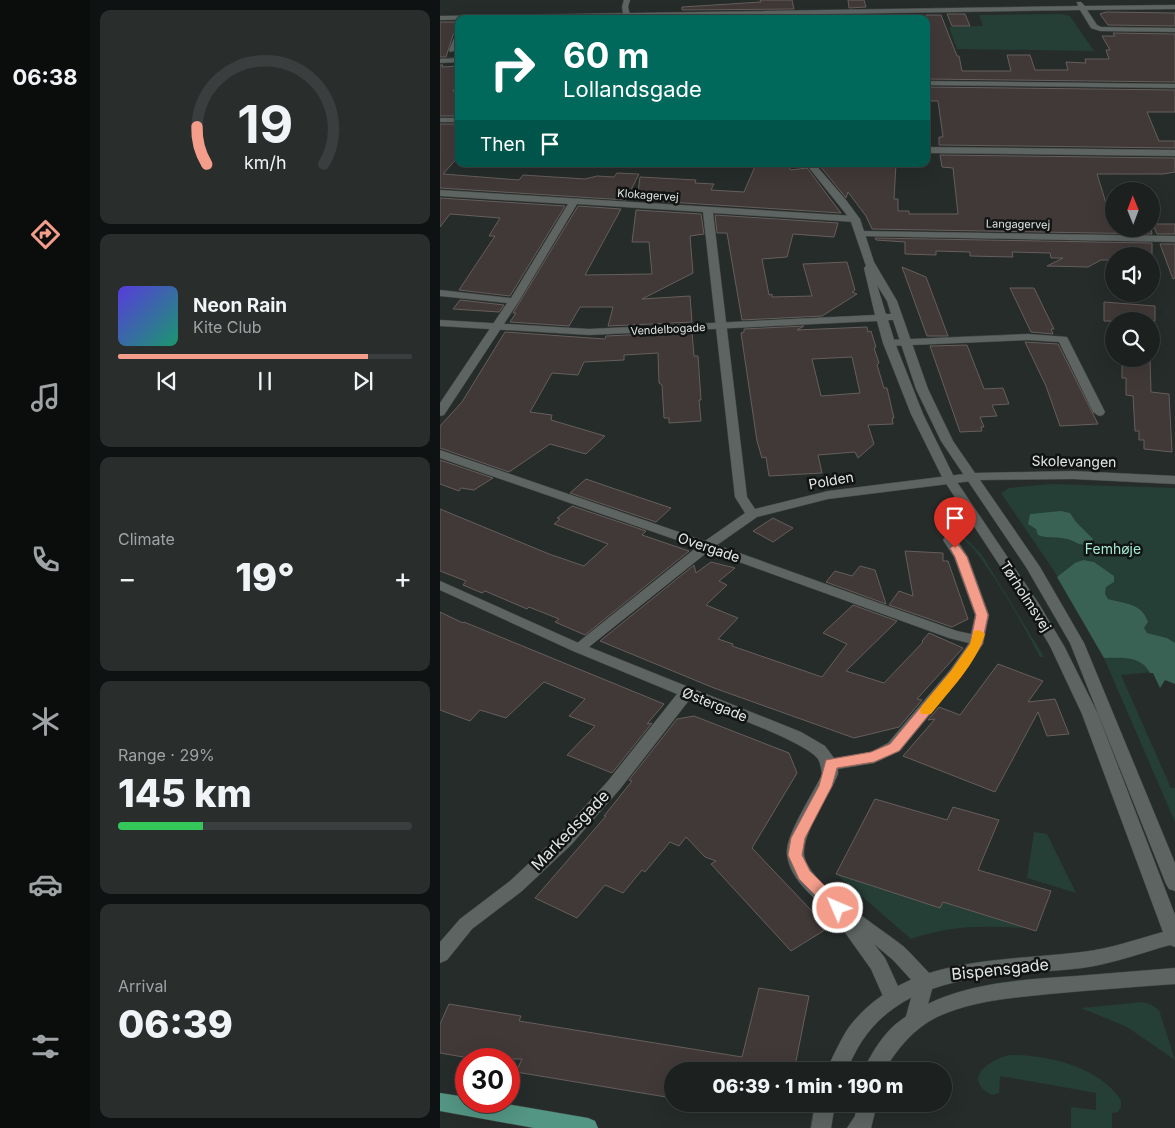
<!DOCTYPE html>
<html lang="en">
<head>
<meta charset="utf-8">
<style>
	:root { --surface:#1c2120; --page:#292e2d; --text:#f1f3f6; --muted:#a0a3a5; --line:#3a3e3e; --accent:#f49d8b }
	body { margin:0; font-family:Inter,sans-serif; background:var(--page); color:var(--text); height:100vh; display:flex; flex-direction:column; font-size:19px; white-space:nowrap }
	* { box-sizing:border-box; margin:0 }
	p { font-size:16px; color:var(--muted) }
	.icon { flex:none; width:28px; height:28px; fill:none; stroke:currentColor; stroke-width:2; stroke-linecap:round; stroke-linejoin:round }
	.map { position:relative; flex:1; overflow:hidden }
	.drawer { display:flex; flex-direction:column; gap:10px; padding:10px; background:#0f1212; width:350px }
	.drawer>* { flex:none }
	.banner { position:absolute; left:15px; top:15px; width:475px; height:152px; border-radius:10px; box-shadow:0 5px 20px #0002,0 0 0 1px var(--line); background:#00695c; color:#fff; overflow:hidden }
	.needle { width:32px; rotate:359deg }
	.fabs { position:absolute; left:665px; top:182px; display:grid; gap:10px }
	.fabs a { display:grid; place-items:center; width:55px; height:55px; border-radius:50%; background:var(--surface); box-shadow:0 5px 20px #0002,0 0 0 1px var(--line); font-size:25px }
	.speed { position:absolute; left:15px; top:1048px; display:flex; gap:10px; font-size:25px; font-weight:700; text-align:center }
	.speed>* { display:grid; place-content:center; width:65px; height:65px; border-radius:50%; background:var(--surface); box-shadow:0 5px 20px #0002,0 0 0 1px var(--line); line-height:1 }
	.speed .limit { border:8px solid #d22; background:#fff; color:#111 }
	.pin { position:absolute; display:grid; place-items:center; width:42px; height:42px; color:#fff; margin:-51px -21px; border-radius:50% 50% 50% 0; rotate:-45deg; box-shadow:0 0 5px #0007 }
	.pin .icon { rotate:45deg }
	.me { position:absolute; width:55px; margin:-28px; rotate:315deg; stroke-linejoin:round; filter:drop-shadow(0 0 4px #0008) }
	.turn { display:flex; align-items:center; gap:18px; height:105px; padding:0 25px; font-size:22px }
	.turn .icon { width:65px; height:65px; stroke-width:2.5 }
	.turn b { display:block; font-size:35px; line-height:42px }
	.then { display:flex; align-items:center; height:48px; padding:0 25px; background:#0003; gap:10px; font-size:19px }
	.big { font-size:38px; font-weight:800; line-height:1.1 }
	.drawer .tile { flex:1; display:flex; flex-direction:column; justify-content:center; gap:8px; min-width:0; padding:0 18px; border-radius:10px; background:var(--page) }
	.drawer .dial { align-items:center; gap:0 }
	.dial svg { height:130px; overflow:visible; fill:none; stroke:var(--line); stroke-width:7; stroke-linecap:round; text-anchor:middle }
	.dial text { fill:var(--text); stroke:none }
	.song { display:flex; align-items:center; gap:15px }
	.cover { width:60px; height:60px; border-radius:8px; background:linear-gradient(135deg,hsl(250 70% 55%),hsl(160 70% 35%)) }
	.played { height:5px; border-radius:2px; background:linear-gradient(90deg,var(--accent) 85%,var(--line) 85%) }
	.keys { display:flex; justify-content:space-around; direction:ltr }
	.heat { display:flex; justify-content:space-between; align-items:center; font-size:28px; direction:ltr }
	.charge { height:8px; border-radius:4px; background:linear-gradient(90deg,#34c759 29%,var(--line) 0) }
	.trip { position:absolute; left:224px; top:1062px; width:288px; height:50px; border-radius:25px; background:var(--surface); box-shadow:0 5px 20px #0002,0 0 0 1px var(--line); font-weight:800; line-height:50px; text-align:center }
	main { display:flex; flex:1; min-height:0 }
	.menu { display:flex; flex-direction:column; width:90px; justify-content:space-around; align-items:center; background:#0b0d0d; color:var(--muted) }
	.menu .icon { width:35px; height:35px }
	.menu .selected { color:var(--accent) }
	.menu b { font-size:22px; color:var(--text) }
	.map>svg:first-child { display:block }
	.green { fill:#253e36 }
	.forest { fill:#396154 }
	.building { fill:#403938; stroke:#655e5c; fill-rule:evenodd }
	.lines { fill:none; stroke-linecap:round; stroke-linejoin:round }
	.pedestrian-casing { stroke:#424745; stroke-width:1 }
	.minor-casing { stroke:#424745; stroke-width:1 }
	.tertiary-casing { stroke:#424745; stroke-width:1 }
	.primary-casing { stroke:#424745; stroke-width:1 }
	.pedestrian { fill:#5d6461; fill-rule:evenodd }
	.minor { fill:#5d6461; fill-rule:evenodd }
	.tertiary { fill:#5d6461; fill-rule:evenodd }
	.primary { fill:#539683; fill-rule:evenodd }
	.route { fill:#f49d8b; stroke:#9f665a }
	.slow { fill:#f59e0b }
	.labels { text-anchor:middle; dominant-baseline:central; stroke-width:5; stroke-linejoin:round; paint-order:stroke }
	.far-street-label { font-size:11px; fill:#e2e7e5; stroke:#111413 }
	.street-label { font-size:14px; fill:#e2e7e5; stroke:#111413 }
	.park-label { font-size:14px; fill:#a3ebd3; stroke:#111413 }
	.near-street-label { font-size:16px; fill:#e2e7e5; stroke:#111413 }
</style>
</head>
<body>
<main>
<nav class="menu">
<b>06:38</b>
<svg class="icon selected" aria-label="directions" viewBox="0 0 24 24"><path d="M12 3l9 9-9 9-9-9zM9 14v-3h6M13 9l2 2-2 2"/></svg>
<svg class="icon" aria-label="music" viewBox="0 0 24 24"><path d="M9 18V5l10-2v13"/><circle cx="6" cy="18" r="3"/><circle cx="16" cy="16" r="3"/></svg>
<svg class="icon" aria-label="phone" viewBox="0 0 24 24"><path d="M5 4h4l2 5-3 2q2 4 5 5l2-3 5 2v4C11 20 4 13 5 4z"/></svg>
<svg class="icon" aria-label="climate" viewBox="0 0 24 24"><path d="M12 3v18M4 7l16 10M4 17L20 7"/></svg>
<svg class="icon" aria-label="car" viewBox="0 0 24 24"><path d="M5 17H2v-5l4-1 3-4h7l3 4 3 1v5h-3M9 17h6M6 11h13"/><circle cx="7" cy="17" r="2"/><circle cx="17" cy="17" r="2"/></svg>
<svg class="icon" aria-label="filters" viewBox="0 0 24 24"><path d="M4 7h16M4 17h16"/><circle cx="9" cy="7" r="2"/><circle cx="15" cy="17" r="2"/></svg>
</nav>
<section class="drawer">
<div class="tile dial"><svg viewBox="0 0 100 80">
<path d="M14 69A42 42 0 1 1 86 69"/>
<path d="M14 69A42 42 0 0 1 8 46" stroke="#f49d8b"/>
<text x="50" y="56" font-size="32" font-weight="700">19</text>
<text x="50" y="72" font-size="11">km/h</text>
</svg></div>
<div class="tile">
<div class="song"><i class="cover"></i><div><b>Neon Rain</b><p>Kite Club</p></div></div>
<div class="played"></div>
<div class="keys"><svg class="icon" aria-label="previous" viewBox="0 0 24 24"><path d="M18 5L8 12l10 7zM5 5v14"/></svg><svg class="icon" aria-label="pause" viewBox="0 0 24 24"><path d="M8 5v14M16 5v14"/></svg><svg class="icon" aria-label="next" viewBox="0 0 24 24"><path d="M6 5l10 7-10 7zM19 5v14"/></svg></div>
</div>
<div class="tile"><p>Climate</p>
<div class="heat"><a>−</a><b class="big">19°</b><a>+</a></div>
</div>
<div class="tile"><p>Range · 29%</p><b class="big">145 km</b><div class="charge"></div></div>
<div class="tile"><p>Arrival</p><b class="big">06:39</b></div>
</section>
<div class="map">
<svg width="735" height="1128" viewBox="0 0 735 1128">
	<rect width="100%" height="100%" fill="#262c2a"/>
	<path class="green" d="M622 14 630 16 654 51 517 49 509 27 543 26 539 15Z
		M611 484 735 488V684L725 680 720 688 713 672 681 675 731 788H735V822L664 658 618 577 561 493 569 488Z
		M503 509 515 528 542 555 604 657H600C582 623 563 589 540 557 529 541 508 529 503 509Z
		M594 832 607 834 636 893 587 878Z
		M396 874 500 908 503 902 585 928C540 926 514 925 471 939Z
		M702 1002 710 1004 719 1010 735 1060 687 1027 641 1008Z
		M569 1055C608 1055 658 1066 681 1100V1107L678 1112 672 1113V1128H631V1107L656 1110V1093L560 1076 559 1093 552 1095C521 1079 549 1060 569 1055Z"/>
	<path class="forest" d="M621 511 630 513 636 522 653 539 651 543C638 547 638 542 627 539 617 536 608 539 598 535L596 529 588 524 590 514Z
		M643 560 654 562 674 576V582L666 587 665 594 668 599C685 604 702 603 708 622L704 628 707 633 727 638 735 643V684L725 680 720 688 713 673H710C701 655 680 658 664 658L617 577 635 563Z"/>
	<path class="building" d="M320 0H352L354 9 242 10V7L321 2Z
		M408 0H424L426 7 409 8Z
		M666 12 735 13V26L668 25 660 14Z
		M507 14H525L530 26H512Z
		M486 15H501L517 56H519L522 71H571L567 55H590L595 70H628L626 62 646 63 645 59H669L666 50H670L662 36H675L673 33 735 34V82L486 79Z
		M355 16V19L243 18Z
		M0 22H19V27L13 35 6 57H0Z
		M0 65H3L2 67 19 66V82L13 91H19V116H0Z
		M486 87 735 90V112H707L719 141H735V148L499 145V137H503L498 101H486Z
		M0 124H19V156L3 174 79 180 83 175 145 179 157 176 174 177 177 173 199 174 186 200 0 188Z
		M500 155 735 158V172L723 174H657L674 229H711L712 234 432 229 426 216 408 192 406 198 380 166 401 164H456L454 199H458V211H469V214H518L513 168 502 167Z
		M316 164H346L351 170 367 168 401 213 197 200 200 177 256 180 255 183 274 184 271 190 304 192Z
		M0 198 125 206 70 296 19 290 55 236H49L60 218 10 214 0 227Z
		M138 206 181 209 145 275 212 274 209 242H192L196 210 261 214 264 234 250 236 253 273 202 299 250 296 252 322 168 326 173 307H140L129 326 70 322 76 313H73Z
		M275 215 398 223 394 237 353 234 347 257 322 259 329 295 332 294V297L372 296 363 264 407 262 415 290 412 292 417 294 382 316 302 320 287 233H277Z
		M713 224H735V234H717Z
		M435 238 712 243V254L674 253V260H661L648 267 607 266 623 258H611L610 253 572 252 573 257 530 256V252L496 251V255L465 254V242L436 240Z
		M720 244H735V278L733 279Z
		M462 267 486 277 508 336H487Z
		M570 288H594L614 329H611L613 334 591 332Z
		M20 300 64 305 59 312 13 309Z
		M664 302 715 306V321H664Z
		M364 326 357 330 427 327 428 332 431 331 436 347 434 348 439 363 437 365 444 388H447L454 418H452L453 424 428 425 434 444 418 458 415 452 378 455 382 473 329 476 326 457 322 458 317 441 301 333 304 332V329ZM412 357 420 393 381 396 372 359Z
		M65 332 165 339 166 336 252 332 254 356H258L261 400H259L261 421 229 423V418H224L222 385 219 383 218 353 184 355V360L144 362 138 375 112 373 90 412 112 415 111 420 165 436 146 454 110 444 69 472 0 448V426L22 402Z
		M585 342 618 344 658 424 620 426 606 386Z
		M527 345 544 389 563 388 569 404 552 405 557 416 540 417 544 427H541L542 431 520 432 490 346Z
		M682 359H710L711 392 729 394 732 452 704 449V440H699V431H695L693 396 686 395V378H682Z
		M0 460 53 478 34 490 21 488 19 491 0 484Z
		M146 479 207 500 231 508 216 522 130 493Z
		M132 506 206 531 202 535 249 551 145 635 115 622 119 619 89 607 87 609 45 591 42 593 23 585 26 581 0 571V509L109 554 144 566 168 544 114 524 120 519 117 518Z
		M333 518 353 528 333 542 313 531Z
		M465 551 503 553V561H508L528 619 512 627 449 605 459 591 473 596Z
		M271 562 295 568 279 581 287 585 266 605 298 618 278 639 293 644 292 646 382 677 407 644 383 633 413 605 457 621 406 671 444 683 483 642 482 641 489 633 523 648 477 699 482 700 459 727 414 738 274 688 160 641 254 565 256 573Z
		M420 566 435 570 446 604 386 582 395 571 412 576Z
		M0 612 23 623 24 622 224 704 207 724 212 723 172 773 127 755 155 726 129 716 145 699 104 682 66 718 40 710 30 721 0 710Z
		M558 664 603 681 588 702 615 699 629 734 607 736 598 712 555 792 463 756 495 719 488 720 499 707 520 715Z
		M254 716 349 753 357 773 312 848 388 928 351 951 271 864 276 861 265 857 246 837 239 846 230 842 205 872 202 870 183 893 165 885 137 918 95 898 166 816H164L192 781 189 780 237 719Z
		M435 799 507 820 513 807 559 820 538 870 611 891 596 931 503 902 500 908 396 874Z
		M319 988 369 996 354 1071H232V1098L76 1072 82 1059H35L0 1053V1024L9 1004 81 1016 79 1021 302 1057Z"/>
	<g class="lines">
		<defs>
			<path id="pedestrian" d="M0 581 143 645 145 648 143 651H133L0 590Z"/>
			<path id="minor" d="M637 2H641L645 6 735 5V9L647 10 657 25 661 27 735 28V32L660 31 651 28 640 10 0 20V16L638 6Z
				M19 34 17 50 10 52 9 50 15 36Z
				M19 58V62L0 63V59Z
				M486 81 735 84V88L486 85Z
				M0 118H19V122H0Z
				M486 147 735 150V156L486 153Z
				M0 190 415 216 420 219 415 222 273 213 307 497 315 509 388 491 532 473 538 477 532 481 388 499 317 517 277 545 517 631 531 634 535 615 514 557 503 540 505 537H515L528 557 549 615 543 644 520 678 460 751 434 763 398 769V774L394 783C385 801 364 832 364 853 364 881 441 928 463 946 473 955 482 966 492 976L494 982 482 1026 475 1028 468 1026 465 1020 475 984 453 960 434 944 445 958 463 997 460 1003 453 1005 446 1003 431 969 399 924 396 919 397 916C378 902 350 881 347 855 344 836 374 793 382 774 381 769 381 764 378 759 365 741 275 710 250 699L180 789 131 845 82 891 32 929 7 960 0 963V942L20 919 70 881 119 835 168 781 237 694 133 651 131 648 257 547 0 458V450L265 541 305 513 295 497 263 212 137 204 79 301 4 415 0 416V403L67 303 0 296V290L71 298 128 204 0 196ZM269 551 509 638 529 643 510 670 448 743 431 752 394 758 385 746 361 732 149 647Z
				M421 231 735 236V242L418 236V232Z
				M588 334 627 337 665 412 663 415 659 416 653 412 619 342 588 340 449 346 443 343 449 340Z"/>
			<path id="tertiary" d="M184 0H190L188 7 191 19H184L182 7Z
				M366 164H375L406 200 420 219 434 262 457 301 488 389 513 441 535 473 633 471 735 476V484L633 479 540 480 600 567 644 643 735 863V891L729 889 726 884 630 643 586 567 501 441 476 389 453 320H448L455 343 483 414 515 479 599 604 624 646 658 714 735 915V947L730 945C701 953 672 964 642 968 566 977 470 969 422 1041 416 1050 411 1061 406 1071H386C393 1057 400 1040 409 1027 464 955 561 962 642 952 670 949 697 939 723 932L642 714 610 646 585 604 503 479 471 414 443 343 437 321 149 335 0 326V320L149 329 435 315 424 268 426 266 410 219ZM437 285 447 301 451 314H446Z
				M735 968V984C693 987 651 990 609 994 571 998 531 1001 497 1017 473 1029 457 1049 444 1071H423C432 1052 444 1032 461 1020 511 983 577 980 636 976 669 973 702 971 735 968Z
				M375 1104H395L391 1128H371Z
				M417 1104H437L431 1128H407L415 1116Z"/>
			<path id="primary" d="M0 1093 26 1097V1101H49L148 1118 155 1121 158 1128H94L0 1111Z"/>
		</defs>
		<use href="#pedestrian" class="pedestrian-casing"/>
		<use href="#minor" class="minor-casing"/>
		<use href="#tertiary" class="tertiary-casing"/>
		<use href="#primary" class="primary-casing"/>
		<use href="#pedestrian" class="pedestrian"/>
		<use href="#minor" class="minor"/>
		<use href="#tertiary" class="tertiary"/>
		<use href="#primary" class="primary"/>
	</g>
	<path class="route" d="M515 545 519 546 527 557 548 615 542 644 520 677 459 751 434 762 397 768 392 786 365 838 362 855 370 871 403 904 405 908 403 912 398 914 392 912 359 879 348 855 351 838 379 786 386 760 431 752 450 744 511 671 530 644 536 615 515 557 510 548Z"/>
	<path class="slow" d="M539 630 545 634C536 664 510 690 491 714H481L480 711 481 707 511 671 530 644 534 631Z"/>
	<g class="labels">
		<g class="far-street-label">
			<text transform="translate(208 195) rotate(4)">Klokagervej</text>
			<text transform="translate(578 224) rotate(1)">Langagervej</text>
			<text transform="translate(228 329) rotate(-3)">Vendelbogade</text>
		</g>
		<g class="street-label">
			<text transform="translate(634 461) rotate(1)">Skolevangen</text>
			<text transform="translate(391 480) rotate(-10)">Polden</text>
			<text transform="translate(269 547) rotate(19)">Overgade</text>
			<text transform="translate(586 596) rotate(57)">Tørholmsvej</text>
			<text transform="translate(275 704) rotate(22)">Østergade</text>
		</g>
		<g class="park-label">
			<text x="673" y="548">Femhøje</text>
		</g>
		<g class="near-street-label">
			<text transform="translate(130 830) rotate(-46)">Markedsgade</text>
			<text transform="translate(560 969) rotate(-6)">Bispensgade</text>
		</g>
	</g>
</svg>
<div class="fabs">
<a><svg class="needle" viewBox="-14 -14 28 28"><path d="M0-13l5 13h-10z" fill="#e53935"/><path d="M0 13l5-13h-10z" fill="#a0a3a5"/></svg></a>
<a><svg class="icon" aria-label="sound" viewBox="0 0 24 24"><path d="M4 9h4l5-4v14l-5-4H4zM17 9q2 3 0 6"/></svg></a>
<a><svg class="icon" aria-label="search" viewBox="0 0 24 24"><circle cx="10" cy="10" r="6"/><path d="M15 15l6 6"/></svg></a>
</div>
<div class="speed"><div class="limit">30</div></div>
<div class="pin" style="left:515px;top:548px;background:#d93025"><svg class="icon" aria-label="arrive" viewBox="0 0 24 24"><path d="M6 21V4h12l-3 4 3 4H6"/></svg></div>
<svg class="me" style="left:398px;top:908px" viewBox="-20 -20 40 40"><circle r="17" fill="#f49d8b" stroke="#fff" stroke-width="3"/><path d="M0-11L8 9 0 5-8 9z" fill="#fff"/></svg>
<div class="trip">06:39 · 1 min · 190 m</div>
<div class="banner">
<div class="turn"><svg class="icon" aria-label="right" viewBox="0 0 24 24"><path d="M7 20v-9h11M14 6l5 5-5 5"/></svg><div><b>60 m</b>Lollandsgade</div></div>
<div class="then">Then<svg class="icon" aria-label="arrive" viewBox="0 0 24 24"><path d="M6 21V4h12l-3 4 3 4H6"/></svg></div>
</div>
</div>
</main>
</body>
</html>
